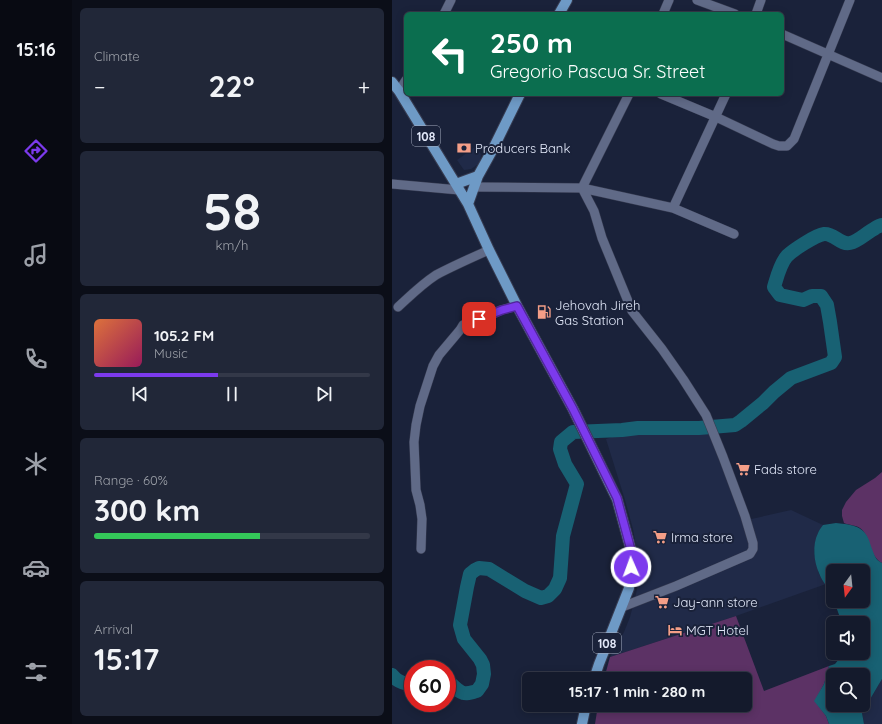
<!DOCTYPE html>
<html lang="en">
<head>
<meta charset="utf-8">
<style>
	:root { --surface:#141a2c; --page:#212738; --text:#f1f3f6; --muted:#9da1a9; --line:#333848; --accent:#7c3aed }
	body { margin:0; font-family:Quicksand,sans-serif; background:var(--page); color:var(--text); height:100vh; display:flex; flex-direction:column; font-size:15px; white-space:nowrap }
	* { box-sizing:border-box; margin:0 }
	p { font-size:13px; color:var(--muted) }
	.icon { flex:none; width:22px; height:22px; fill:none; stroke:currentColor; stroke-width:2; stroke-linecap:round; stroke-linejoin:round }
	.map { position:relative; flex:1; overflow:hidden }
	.panel { display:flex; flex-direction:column; gap:8px; padding:8px; background:#0b0e18; width:320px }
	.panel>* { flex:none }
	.top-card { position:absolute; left:12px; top:12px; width:380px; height:84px; border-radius:6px; box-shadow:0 2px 10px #0003,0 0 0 1px var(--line); background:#0b6e4f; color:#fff; overflow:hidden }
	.needle { width:26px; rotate:195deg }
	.tools { position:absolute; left:434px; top:564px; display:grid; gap:8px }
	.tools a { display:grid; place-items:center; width:44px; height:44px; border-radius:6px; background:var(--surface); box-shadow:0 2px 10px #0003,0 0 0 1px var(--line); font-size:20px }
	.speed { position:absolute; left:12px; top:660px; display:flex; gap:8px; font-size:20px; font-weight:700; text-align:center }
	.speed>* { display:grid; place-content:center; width:52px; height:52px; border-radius:50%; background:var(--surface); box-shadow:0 2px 10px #0003,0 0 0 1px var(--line); line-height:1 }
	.speed .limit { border:6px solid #d22; background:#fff; color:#111 }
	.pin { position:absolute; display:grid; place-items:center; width:34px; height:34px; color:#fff; margin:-17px; border-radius:8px; box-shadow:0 2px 6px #0006 }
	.me { position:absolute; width:44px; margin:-22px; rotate:358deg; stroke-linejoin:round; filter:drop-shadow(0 0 3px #0008) }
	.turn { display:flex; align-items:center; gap:14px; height:84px; padding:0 20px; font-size:18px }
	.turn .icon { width:52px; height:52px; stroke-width:2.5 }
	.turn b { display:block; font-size:28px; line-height:34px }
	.big { font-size:30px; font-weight:800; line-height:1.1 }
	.panel .tile { flex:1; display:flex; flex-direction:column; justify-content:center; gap:6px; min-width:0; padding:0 14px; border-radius:6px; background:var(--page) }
	.panel .dial { align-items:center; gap:0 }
	.dial b { font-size:52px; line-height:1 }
	.song { display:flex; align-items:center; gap:12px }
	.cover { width:48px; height:48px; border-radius:6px; background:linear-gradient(135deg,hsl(20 70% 55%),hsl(330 70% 35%)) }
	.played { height:4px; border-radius:2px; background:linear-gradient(90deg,var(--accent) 45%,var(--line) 45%) }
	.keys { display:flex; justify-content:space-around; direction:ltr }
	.heat { display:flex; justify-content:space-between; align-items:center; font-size:22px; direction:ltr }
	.charge { height:6px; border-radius:3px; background:linear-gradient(90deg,#34c759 60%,var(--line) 0) }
	.trip { position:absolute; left:130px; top:672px; width:230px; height:40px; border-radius:6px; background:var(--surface); box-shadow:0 2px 10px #0003,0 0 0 1px var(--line); font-weight:800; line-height:40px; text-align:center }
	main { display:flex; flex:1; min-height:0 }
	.dock { display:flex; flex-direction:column; width:72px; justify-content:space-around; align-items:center; background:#080a12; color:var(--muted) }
	.dock .icon { width:28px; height:28px }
	.dock .selected { color:var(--accent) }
	.dock b { font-size:18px; color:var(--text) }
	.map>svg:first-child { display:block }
	.built { fill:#202a48 }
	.green { fill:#5c3265 }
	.water { fill:#186173; fill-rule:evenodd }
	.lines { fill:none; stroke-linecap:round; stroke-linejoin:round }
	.river { stroke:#186173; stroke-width:14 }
	.minor-casing { stroke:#363b50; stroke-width:10 }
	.major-casing { stroke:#363b50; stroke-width:12 }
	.minor { stroke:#606a87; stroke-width:9 }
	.major { stroke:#6e9ac6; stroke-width:10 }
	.route-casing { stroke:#51269a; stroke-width:10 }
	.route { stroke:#7c3aed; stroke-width:7 }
	.labels { text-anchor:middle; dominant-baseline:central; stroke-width:4; stroke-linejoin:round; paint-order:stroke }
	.shield { fill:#1a223a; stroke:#a6adc0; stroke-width:1 }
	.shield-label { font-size:12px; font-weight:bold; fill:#e2e8f9 }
	.poi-label { font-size:13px; fill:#e2e8f9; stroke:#1a223a; text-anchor:start }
</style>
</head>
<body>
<main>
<nav class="dock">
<b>15:16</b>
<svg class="icon selected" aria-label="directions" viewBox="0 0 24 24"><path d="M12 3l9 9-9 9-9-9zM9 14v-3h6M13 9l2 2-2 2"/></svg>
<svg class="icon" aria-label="music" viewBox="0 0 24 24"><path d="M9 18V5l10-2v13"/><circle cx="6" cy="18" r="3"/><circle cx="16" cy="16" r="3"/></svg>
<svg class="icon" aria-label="phone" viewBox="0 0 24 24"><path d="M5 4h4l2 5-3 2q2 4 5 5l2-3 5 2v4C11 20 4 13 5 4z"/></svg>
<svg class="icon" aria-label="climate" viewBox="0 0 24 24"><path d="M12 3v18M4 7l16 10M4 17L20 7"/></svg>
<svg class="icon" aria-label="car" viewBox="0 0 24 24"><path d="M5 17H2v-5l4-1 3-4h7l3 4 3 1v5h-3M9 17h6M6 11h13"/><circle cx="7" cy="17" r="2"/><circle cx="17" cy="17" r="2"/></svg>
<svg class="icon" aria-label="filters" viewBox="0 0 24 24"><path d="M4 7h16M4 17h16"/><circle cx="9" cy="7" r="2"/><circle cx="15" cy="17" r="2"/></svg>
</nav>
<section class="panel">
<div class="tile"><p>Climate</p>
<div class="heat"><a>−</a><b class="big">22°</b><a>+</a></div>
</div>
<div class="tile dial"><b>58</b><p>km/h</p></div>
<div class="tile">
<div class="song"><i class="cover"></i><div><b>105.2 FM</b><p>Music</p></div></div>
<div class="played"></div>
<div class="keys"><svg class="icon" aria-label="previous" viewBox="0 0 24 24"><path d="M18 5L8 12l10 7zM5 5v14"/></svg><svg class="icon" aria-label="pause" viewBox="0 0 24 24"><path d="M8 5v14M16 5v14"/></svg><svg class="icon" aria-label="next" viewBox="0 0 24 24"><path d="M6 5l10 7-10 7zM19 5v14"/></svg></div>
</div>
<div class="tile"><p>Range · 60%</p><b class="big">300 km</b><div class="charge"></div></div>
<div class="tile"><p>Arrival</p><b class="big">15:17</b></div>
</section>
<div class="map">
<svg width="490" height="724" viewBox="0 0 490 724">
	<rect width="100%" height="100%" fill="#1a223a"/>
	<path class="built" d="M83 147 89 154 88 163 79 169 72 170 65 160Z
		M246 428H307L323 435 355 520 399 510 431 525 426 533 422 553 427 574 434 584 344 616 218 657 232 632 238 617 244 594 248 573 245 552 241 529 233 500 214 439Z
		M490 679V724H472L470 713 487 684Z"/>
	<path class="green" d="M490 472V563C476 555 480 537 468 528 464 525 457 525 452 523L450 516V510L454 502 464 490 483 478Z
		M344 616 372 691 437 666 432 684 423 701 434 716 437 724H446H203L206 705H353V679H212L218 657Z"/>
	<path class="water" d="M444 523C455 524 469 525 475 536 478 541 479 548 482 554 484 559 485 560 490 563V679L487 684 470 713 472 724H437L434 716 422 701 432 684 437 666 443 664 452 653H471V623H450L442 601H471V571H441V598C438 589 430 582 427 573 422 562 420 545 426 533 427 530 429 528 431 525ZM441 675H471V705H441Z"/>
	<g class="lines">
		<path class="river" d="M0 675C5 682 13 684 21 685
			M55 682C61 684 63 689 69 692 74 695 80 692 85 691L90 684 92 674 91 665 88 659 72 639 68 625 75 587 78 574 83 570 87 568 97 569 133 591 149 598 156 596 163 589 168 578 171 536 185 484 173 464 168 449 169 442 181 432 230 430 246 428H307L343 425 349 421 371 403 382 392 399 378 439 363 443 357 438 322 435 305 429 296H420L411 300 388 295 382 287C385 277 388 264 395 256 401 250 424 235 432 234 442 233 448 245 458 243 467 241 474 233 482 229 484 227 487 226 490 225"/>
		<defs>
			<path id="minor" d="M305 0 343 14
				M52 14 59 0
				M271 14 277 0
				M364 14 369 0
				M390 34 490 78
				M7 91 14 80
				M269 94 324 117 381 144 387 146H395L402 139 458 0
				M0 184 67 190
				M82 187 190 188 281 208 342 234
				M190 188 202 211 210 238 240 311 270 349 291 379 314 415 331 457 353 516 361 543V549L358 554 284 586 230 607
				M190 188 237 94
				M281 208 334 94
				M6 307C18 296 30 284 44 275 61 266 79 258 97 250
				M29 549 30 519 28 505 24 490 22 442 24 425 28 406 41 366 47 355 68 330 71 325 78 322 97 316 109 310 125 306"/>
			<path id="major" d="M167 14 175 0
				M0 82 7 91 76 204 97 250 125 306 181 409 225 499 239 550V567L237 588 207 664 202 679
				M64 184 86 176
				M76 204 86 176 101 149 128 94
				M190 724 194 705"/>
		</defs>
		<use href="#minor" class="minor-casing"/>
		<use href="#major" class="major-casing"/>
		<use href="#minor" class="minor"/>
		<use href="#major" class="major"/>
	</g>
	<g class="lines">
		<defs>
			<path id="route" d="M87 319 110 310 125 306 181 409 225 498 239 550V567"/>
		</defs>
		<use href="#route" class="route-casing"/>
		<use href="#route" class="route"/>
	</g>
	<defs>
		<symbol id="bank-bare" viewBox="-9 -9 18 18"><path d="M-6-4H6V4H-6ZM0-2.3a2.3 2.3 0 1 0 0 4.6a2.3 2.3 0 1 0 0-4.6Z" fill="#f49e87" stroke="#1a223a" stroke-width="2.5" paint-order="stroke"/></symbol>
		<symbol id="fuel-bare" viewBox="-9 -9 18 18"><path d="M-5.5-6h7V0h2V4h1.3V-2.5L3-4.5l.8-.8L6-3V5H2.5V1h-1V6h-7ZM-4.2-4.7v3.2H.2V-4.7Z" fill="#f49e87" stroke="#1a223a" stroke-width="2.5" paint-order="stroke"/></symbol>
		<symbol id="supermarket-bare" viewBox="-9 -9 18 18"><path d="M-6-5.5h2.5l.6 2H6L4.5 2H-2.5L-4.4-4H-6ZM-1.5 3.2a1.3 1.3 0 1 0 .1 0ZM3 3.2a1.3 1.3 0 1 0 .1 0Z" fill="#f49e87" stroke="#1a223a" stroke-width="2.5" paint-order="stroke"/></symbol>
		<symbol id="hotel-bare" viewBox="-9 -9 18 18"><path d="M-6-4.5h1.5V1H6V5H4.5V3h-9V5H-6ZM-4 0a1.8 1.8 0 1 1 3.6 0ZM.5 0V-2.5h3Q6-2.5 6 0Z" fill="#f49e87" stroke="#1a223a" stroke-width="2.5" paint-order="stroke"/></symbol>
	</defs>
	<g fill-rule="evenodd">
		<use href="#bank-bare" x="62" y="138" width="20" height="20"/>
		<use href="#fuel-bare" x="142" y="302" width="20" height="20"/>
		<use href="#supermarket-bare" x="341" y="459" width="20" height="20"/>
		<use href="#supermarket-bare" x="258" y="527" width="20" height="20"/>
		<use href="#supermarket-bare" x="260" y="592" width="20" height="20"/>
		<use href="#hotel-bare" x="273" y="620" width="20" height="20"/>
	</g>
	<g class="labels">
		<g class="shield">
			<rect x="20" y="126" width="28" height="20" rx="3"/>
			<rect x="201" y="633" width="28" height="20" rx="3"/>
		</g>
		<g class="shield-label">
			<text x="34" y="136">108</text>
			<text x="215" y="643">108</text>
		</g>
		<g class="poi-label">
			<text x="83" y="148">Producers Bank</text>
			<text x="163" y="305">Jehovah Jireh<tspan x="163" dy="15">Gas Station</tspan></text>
			<text x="362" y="469">Fads store</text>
			<text x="279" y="537">Irma store</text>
			<text x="281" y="602">Jay-ann store</text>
			<text x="294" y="630">MGT Hotel</text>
		</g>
	</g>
</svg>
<div class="tools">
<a><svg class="needle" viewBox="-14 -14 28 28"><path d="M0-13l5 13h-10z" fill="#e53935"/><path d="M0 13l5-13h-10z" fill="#9da1a9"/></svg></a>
<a><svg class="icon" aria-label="sound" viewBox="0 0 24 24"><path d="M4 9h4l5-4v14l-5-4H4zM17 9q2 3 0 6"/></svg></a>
<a><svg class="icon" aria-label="search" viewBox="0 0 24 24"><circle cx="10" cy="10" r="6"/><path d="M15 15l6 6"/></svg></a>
</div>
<div class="speed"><div class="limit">60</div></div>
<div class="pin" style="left:87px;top:319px;background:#d93025"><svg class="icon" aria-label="arrive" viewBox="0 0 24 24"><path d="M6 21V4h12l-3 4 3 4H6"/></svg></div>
<svg class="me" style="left:239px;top:567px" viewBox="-20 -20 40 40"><circle r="17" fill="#7c3aed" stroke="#fff" stroke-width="3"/><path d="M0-11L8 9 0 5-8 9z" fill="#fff"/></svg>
<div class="trip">15:17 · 1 min · 280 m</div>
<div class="top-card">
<div class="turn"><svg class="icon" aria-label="left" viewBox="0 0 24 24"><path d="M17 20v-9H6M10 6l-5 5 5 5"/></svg><div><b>250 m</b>Gregorio Pascua Sr. Street</div></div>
</div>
</div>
</main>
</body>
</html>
